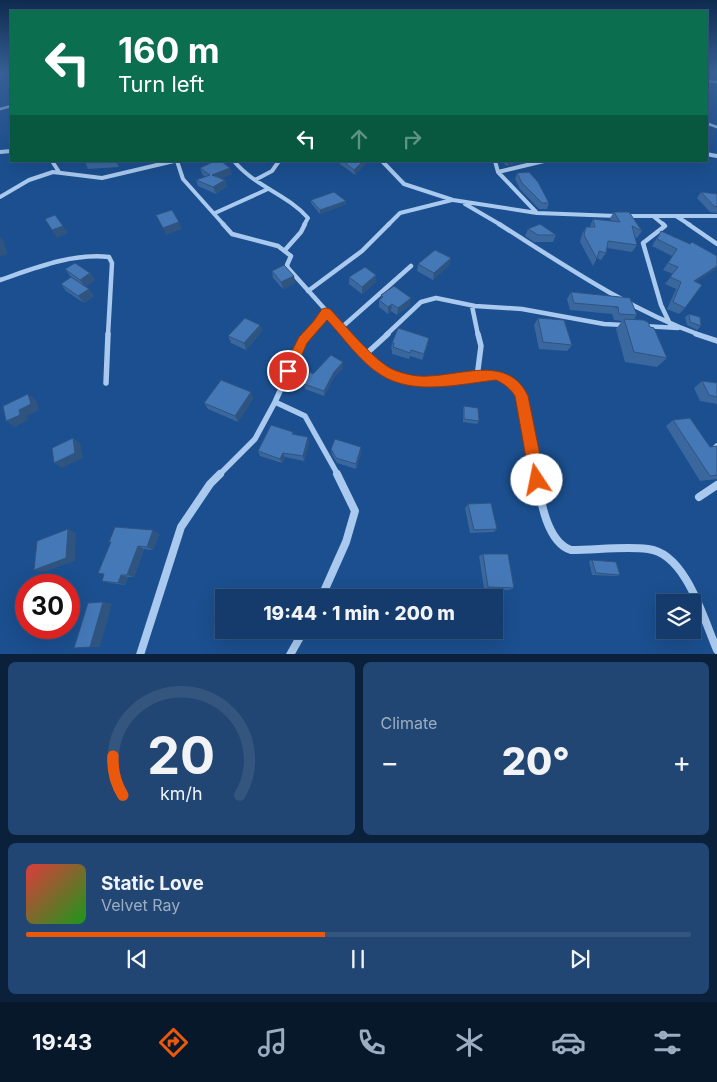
<!DOCTYPE html>
<html lang="en">
<head>
<meta charset="utf-8">
<style>
	:root { --surface:#143b6b; --page:#214673; --text:#f1f3f6; --muted:#9dadc1; --line:#33557e; --accent:#ea580c }
	body { margin:0; font-family:Inter,sans-serif; background:var(--page); color:var(--text); height:100vh; display:flex; flex-direction:column; font-size:19px; white-space:nowrap }
	* { box-sizing:border-box; margin:0 }
	p { font-size:16px; color:var(--muted) }
	.icon { flex:none; width:28px; height:28px; fill:none; stroke:currentColor; stroke-width:2; stroke-linecap:round; stroke-linejoin:round }
	.map { position:relative; height:654px; overflow:hidden }
	.details { display:flex; flex-direction:column; gap:8px; padding:8px; background:#0b203b; flex:1 }
	.details>* { flex:none }
	.guide { position:absolute; left:10px; top:10px; width:698px; height:152px; border-radius:0px; box-shadow:0 5px 20px #0002,0 0 0 1px var(--line); background:#0b6e4f; color:#fff; overflow:hidden }
	.tools { position:absolute; left:656px; top:594px; display:grid; gap:10px }
	.tools a { display:grid; place-items:center; width:45px; height:45px; border-radius:0px; background:var(--surface); box-shadow:0 5px 20px #0002,0 0 0 1px var(--line); font-size:25px }
	.speed { position:absolute; left:15px; top:574px; display:flex; gap:10px; font-size:25px; font-weight:700; text-align:center }
	.speed>* { display:grid; place-content:center; width:65px; height:65px; border-radius:50%; background:var(--surface); box-shadow:0 5px 20px #0002,0 0 0 1px var(--line); line-height:1 }
	.speed .limit { border:8px solid #d22; background:#fff; color:#111 }
	.pin { position:absolute; display:grid; place-items:center; width:42px; height:42px; color:#fff; margin:-21px; border:2px solid #fff; border-radius:50%; box-shadow:0 1px 5px #0007 }
	.me { position:absolute; width:55px; margin:-28px; rotate:349deg; stroke-linejoin:round; filter:drop-shadow(0 0 4px #0008) }
	.turn { display:flex; align-items:center; gap:18px; height:105px; padding:0 25px; font-size:22px }
	.turn .icon { width:65px; height:65px; stroke-width:2.5 }
	.turn b { display:block; font-size:35px; line-height:42px }
	.lanes { display:flex; align-items:center; height:48px; padding:0 25px; background:#0003; justify-content:center; gap:25px; direction:ltr }
	.lanes .off { opacity:.35 }
	.big { font-size:38px; font-weight:800; line-height:1.1 }
	.details .card { flex:1; display:flex; flex-direction:column; justify-content:center; gap:8px; min-width:0; padding:0 18px; border-radius:8px; background:var(--page) }
	.details .dial { align-items:center; gap:0 }
	.dial svg { height:130px; overflow:visible; fill:none; stroke:var(--line); stroke-width:7; stroke-linecap:round; text-anchor:middle }
	.dial text { fill:var(--text); stroke:none }
	.song { display:flex; align-items:center; gap:15px }
	.cover { width:60px; height:60px; border-radius:8px; background:linear-gradient(135deg,hsl(0 70% 55%),hsl(120 70% 35%)) }
	.played { height:5px; border-radius:2px; background:linear-gradient(90deg,var(--accent) 45%,var(--line) 45%) }
	.keys { display:flex; justify-content:space-around; direction:ltr }
	.heat { display:flex; justify-content:space-between; align-items:center; font-size:28px; direction:ltr }
	.details .tiles { flex:1; display:grid; gap:8px; grid-template-columns:1fr 1fr }
	.card:last-child { grid-column:span 2 }
	.trip { position:absolute; left:215px; top:589px; width:288px; height:50px; border-radius:0px; background:var(--surface); box-shadow:0 5px 20px #0002,0 0 0 1px var(--line); font-weight:800; line-height:50px; text-align:center }
	.tabs { display:flex; height:80px; justify-content:space-around; align-items:center; background:#08182b; color:var(--muted) }
	.tabs .icon { width:35px; height:35px }
	.tabs .current { color:var(--accent) }
	.tabs b { font-size:22px; color:var(--text) }
	.map>svg:first-child { display:block }
	.lines { fill:none; stroke-linecap:round; stroke-linejoin:round }
	.street-far4 { stroke:#a9c9ee; stroke-width:2.5 }
	.street-far3 { stroke:#a9c9ee; stroke-width:4 }
	.street-far2 { stroke:#a9c9ee; stroke-width:4.5 }
	.street-far1 { stroke:#a9c9ee; stroke-width:5.5 }
	.street { stroke:#a9c9ee; stroke-width:8 }
	.wall { fill:#3a679d }
	.shaded-wall { fill:#305480 }
	.building { fill:#4478b7; stroke:#305480 }
	.route { fill:#ea580c; stroke:#983908 }
</style>
</head>
<body>
<div class="map">
<svg width="717" height="655" viewBox="0 0 717 655">
	<rect width="100%" height="100%" fill="#1b4f8f"/>
	<g class="lines">
		<path class="street-far4" d="M706 81 717 82
			M0 109 11 106
			M706 123 717 127"/>
		<path class="street-far3" d="M0 152 11 151
			M706 154 717 156
			M52 161 59 172
			M177 161 183 179 224 225
			M234 161C254 186 287 194 308 218L304 225
			M382 161 404 184 453 200 537 213 617 216
			M495 161 498 172 537 213
			M498 172 544 161
			M255 180 272 171 279 161
			M0 197 29 180 53 172 102 178 174 161
			M465 204 501 225
			M215 213 268 189
			M625 216H717
			M653 216 664 225
			M676 216 690 225
			M388 225 400 213 452 200"/>
		<path class="street-far2" d="M223 224 232 234 278 246 291 256 287 265 288 268 348 335
			M499 224C564 265 628 309 700 335
			M663 224 665 226 643 243 661 305 670 324
			M688 224 717 244
			M285 250 301 232 305 224
			M0 280C35 268 72 253 109 257L112 263 108 335
			M308 291 362 251 389 224
			M472 306 478 335
			M643 326 678 328
			M341 328 411 266
			M308 335 326 312
			M386 335 421 302 436 298 475 306 522 309 604 324 624 325"/>
		<path class="street-far1" d="M346 334C358 346 371 365 387 373 399 379 415 382 428 382 449 381 494 369 510 381 525 392 532 455 536 475
			M696 334 717 341
			M366 354 388 334
			M477 377 481 346 478 334
			M106 383 108 334
			M275 402 305 416 338 475
			M717 446 714 449 717 462
			M219 475 255 439 275 402 303 340 309 334"/>
		<path class="street" d="M536 474C540 497 546 542 571 550 596 550 624 546 648 549 686 553 704 620 717 650
			M699 497 717 485
			M321 598 346 542 355 511 337 474
			M140 655 181 527 210 484 220 474
			M290 655 304 630"/>
	</g>
	<path class="wall" d="M85 161H116L119 167 88 169 85 162Z
		M336 161H368L355 175Z
		M501 161H523L507 166Z
		M200 168 232 174 221 178 227 186 216 194 198 186 196 180 205 177 202 174Z
		M517 173 549 203 547 209H539L520 189 515 179Z
		M701 192 717 194V213L710 212 697 198Z
		M311 200 346 204 320 214 311 203Z
		M614 212 642 231 637 238 635 237 637 245 632 252 607 248 606 253 601 260 597 258 593 266 580 242 582 234 586 227H590V226L593 219 611 221 610 218Z
		M528 229 556 235 553 242H534L525 236Z
		M661 231 717 256V268L696 282 685 308 679 314 667 309 676 289 665 284 673 274 663 270 672 256 652 246Z
		M451 258 449 265 433 280 417 271 418 264Z
		M65 269 90 273 95 280 85 287 70 276Z
		M272 271 294 276 295 283 283 289 273 278Z
		M376 275V282L362 294 349 284V277Z
		M61 284 94 296 84 303 66 291Z
		M571 292 637 315 634 319 650 327 667 358 657 367 625 362 616 329 622 321 614 320 612 314 570 310 567 299Z
		M381 295 410 305 397 315 391 311 388 314 379 307V300L381 299Z
		M689 314 701 326 697 330 687 325 685 317Z
		M538 318 572 345 567 351 539 349 534 325Z
		M260 325 262 331 246 350 231 343 228 336Z
		M392 343 428 344 422 360 410 356 409 359 392 354V350L391 349Z
		M343 368 334 377 324 396 305 389 304 384 313 374Z
		M702 381 717 383V404L700 401 694 388Z
		M253 398 238 422 208 409 204 403Z
		M464 406 479 421 477 424 463 422V409Z
		M673 420 710 447 717 446V479L700 481 666 426Z
		M293 432 294 435 309 442 304 461 285 457 282 463 260 456 258 451Z
		M361 447V453L356 469 337 463 332 455 331 449Z
		M468 504 497 529 493 532 470 533 465 508Z
		M159 534 153 550 144 549 134 577H128L125 585 110 583 102 581 104 575 98 573 111 542H109Z
		M483 554 514 588 509 590 484 589 479 556Z
		M592 560 620 575 616 576 592 575 589 561Z"/>
	<path class="shaded-wall" d="M363 161H368L355 175 354 170Z
		M509 161H523L507 166Z
		M230 168 232 174 214 181 212 175Z
		M225 180 227 186 216 194 213 187Z
		M346 201V204L320 214V210Z
		M179 222 182 229 166 235 163 228Z
		M63 226 68 233 57 238 52 230Z
		M0 237 3 240 8 254 0 257Z
		M451 258 449 265 433 280 434 273Z
		M717 266V268L688 288 694 281Z
		M90 273 95 280 85 287 80 280Z
		M376 275V282L362 294V287Z
		M294 276 295 283 283 289 281 282Z
		M89 289 94 296 84 303 78 296Z
		M411 298 410 305 397 315 398 308Z
		M392 304 391 311 388 314V307Z
		M260 325 262 331 246 350 244 343Z
		M343 362V368L334 377 324 396V391L334 372Z
		M251 392 253 398 238 422 235 416Z
		M28 394 36 400 39 410 27 416 28 420 15 427 6 421 19 410Z
		M308 437 309 442 304 461 303 456Z
		M73 438 80 443 83 458 62 468 54 463Z
		M361 447V453L356 469V464Z
		M283 453 285 457 282 463 280 459Z
		M68 529 76 533 75 561 44 572 34 570Z
		M153 530 159 534 153 550 147 547Z
		M138 546 144 549 134 577 127 575Z
		M121 575 128 577 125 585 118 583Z
		M103 602 112 604 100 647H90Z"/>
	<path class="building" d="M215 161H221L230 168 212 175 225 180 213 187 196 180 210 175 200 168Z
		M343 161H363L354 170Z
		M529 172 538 182 549 203H542L522 183 517 173Z
		M334 192 346 201 320 210 311 200Z
		M701 192 717 194V207L714 206Z
		M172 210 179 222 163 228 156 215Z
		M614 212H629L642 231 632 226 637 245 608 241 606 253 599 251 597 259 584 235 586 227H595L593 219 620 222Z
		M55 215 63 226 52 230 45 219Z
		M540 224 556 235H538L528 229Z
		M661 231 690 244 692 242 717 256V266L694 281 702 285 685 308 673 302 681 282 670 277 678 267 668 263 677 249 657 239Z
		M435 250 451 258 434 273 418 264Z
		M75 263 90 273 80 280 65 269Z
		M284 265 294 276 281 282 272 271Z
		M365 267 376 275 362 287 349 277Z
		M71 277 89 289 78 296 61 284Z
		M394 286 411 298 398 308 392 304 388 307 379 300 383 297 381 295Z
		M571 292 630 298 637 315 619 314 618 307 574 303Z
		M689 314 700 317 701 326 690 322Z
		M245 318 260 325 244 343 228 336Z
		M538 318 564 320 572 345 543 342Z
		M624 319 643 320 648 322 650 327 654 328 667 358 634 352Z
		M398 328 429 338 424 354 411 350 410 353 393 347 394 343H392Z
		M331 355 343 362 334 372 324 391 304 384 310 372 313 374Z
		M221 380 251 392 235 416 204 403Z
		M702 381 717 383V397L709 395Z
		M28 394 31 404 19 410 20 415 6 421 3 406Z
		M464 406 478 408 479 421 464 419Z
		M690 418 710 447 717 446V475L710 476 673 420Z
		M271 425 293 432 292 434 308 437 303 456 283 453 280 459 258 451Z
		M73 438 75 453 54 463 52 448Z
		M335 439 361 447 356 464 336 458 331 449Z
		M491 503 497 529 474 530 468 504Z
		M115 527 153 530 147 547 138 546 127 575H121L118 583 102 581 104 574 98 573 111 542H109Z
		M68 529 66 558 34 570 37 541Z
		M483 554H508L514 588 488 587Z
		M592 560 616 562 620 575 596 573Z
		M103 602 90 647 74 648 88 603Z"/>
	<linearGradient id="sky" x2="0" y2="1"><stop stop-color="#0f2b4f"/><stop offset="0.44" stop-color="#39639b"/><stop offset="1" stop-color="#39639b" stop-opacity="0"/></linearGradient>
	<rect width="717" height="165" fill="url(#sky)"/>
	<path class="route" d="M326 308 330 309C344 324 376 363 394 370 405 374 416 377 428 376 463 375 509 355 528 396L545 480 543 485 537 487 532 485 530 480 515 396C511 389 503 383 496 380 460 384 414 396 381 375 360 362 344 338 327 320L307 343 293 375 288 376 284 375 282 371 299 337 313 322 322 309Z"/>
</svg>
<div class="tools">
<a><svg class="icon" aria-label="layers" viewBox="0 0 24 24"><path d="M12 4l9 5-9 5-9-5zM3 14l9 5 9-5"/></svg></a>
</div>
<div class="speed"><div class="limit">30</div></div>
<div class="pin" style="left:288px;top:371px;background:#d93025"><svg class="icon" aria-label="arrive" viewBox="0 0 24 24"><path d="M6 21V4h12l-3 4 3 4H6"/></svg></div>
<svg class="me" style="left:537px;top:480px" viewBox="-20 -20 40 40"><circle r="19" fill="#fff"/><path d="M0-13L10 11 0 6-10 11z" fill="#ea580c"/></svg>
<div class="trip">19:44 · 1 min · 200 m</div>
<div class="guide">
<div class="turn"><svg class="icon" aria-label="left" viewBox="0 0 24 24"><path d="M17 20v-9H6M10 6l-5 5 5 5"/></svg><div><b>160 m</b>Turn left</div></div>
<div class="lanes"><svg class="icon" aria-label="left" viewBox="0 0 24 24"><path d="M17 20v-9H6M10 6l-5 5 5 5"/></svg><svg class="icon off" aria-label="ahead" viewBox="0 0 24 24"><path d="M12 20V5M6 11l6-6 6 6"/></svg><svg class="icon off" aria-label="right" viewBox="0 0 24 24"><path d="M7 20v-9h11M14 6l5 5-5 5"/></svg></div>
</div>
</div>
<section class="details">
<div class="tiles">
<div class="card dial"><svg viewBox="0 0 100 80">
<path d="M14 69A42 42 0 1 1 86 69"/>
<path d="M14 69A42 42 0 0 1 8 45" stroke="#ea580c"/>
<text x="50" y="56" font-size="32" font-weight="700">20</text>
<text x="50" y="72" font-size="11">km/h</text>
</svg></div>
<div class="card"><p>Climate</p>
<div class="heat"><a>−</a><b class="big">20°</b><a>+</a></div>
</div>
<div class="card">
<div class="song"><i class="cover"></i><div><b>Static Love</b><p>Velvet Ray</p></div></div>
<div class="played"></div>
<div class="keys"><svg class="icon" aria-label="previous" viewBox="0 0 24 24"><path d="M18 5L8 12l10 7zM5 5v14"/></svg><svg class="icon" aria-label="pause" viewBox="0 0 24 24"><path d="M8 5v14M16 5v14"/></svg><svg class="icon" aria-label="next" viewBox="0 0 24 24"><path d="M6 5l10 7-10 7zM19 5v14"/></svg></div>
</div>
</div>
</section>
<nav class="tabs">
<b>19:43</b>
<svg class="icon current" aria-label="directions" viewBox="0 0 24 24"><path d="M12 3l9 9-9 9-9-9zM9 14v-3h6M13 9l2 2-2 2"/></svg>
<svg class="icon" aria-label="music" viewBox="0 0 24 24"><path d="M9 18V5l10-2v13"/><circle cx="6" cy="18" r="3"/><circle cx="16" cy="16" r="3"/></svg>
<svg class="icon" aria-label="phone" viewBox="0 0 24 24"><path d="M5 4h4l2 5-3 2q2 4 5 5l2-3 5 2v4C11 20 4 13 5 4z"/></svg>
<svg class="icon" aria-label="climate" viewBox="0 0 24 24"><path d="M12 3v18M4 7l16 10M4 17L20 7"/></svg>
<svg class="icon" aria-label="car" viewBox="0 0 24 24"><path d="M5 17H2v-5l4-1 3-4h7l3 4 3 1v5h-3M9 17h6M6 11h13"/><circle cx="7" cy="17" r="2"/><circle cx="17" cy="17" r="2"/></svg>
<svg class="icon" aria-label="filters" viewBox="0 0 24 24"><path d="M4 7h16M4 17h16"/><circle cx="9" cy="7" r="2"/><circle cx="15" cy="17" r="2"/></svg>
</nav>
</body>
</html>
